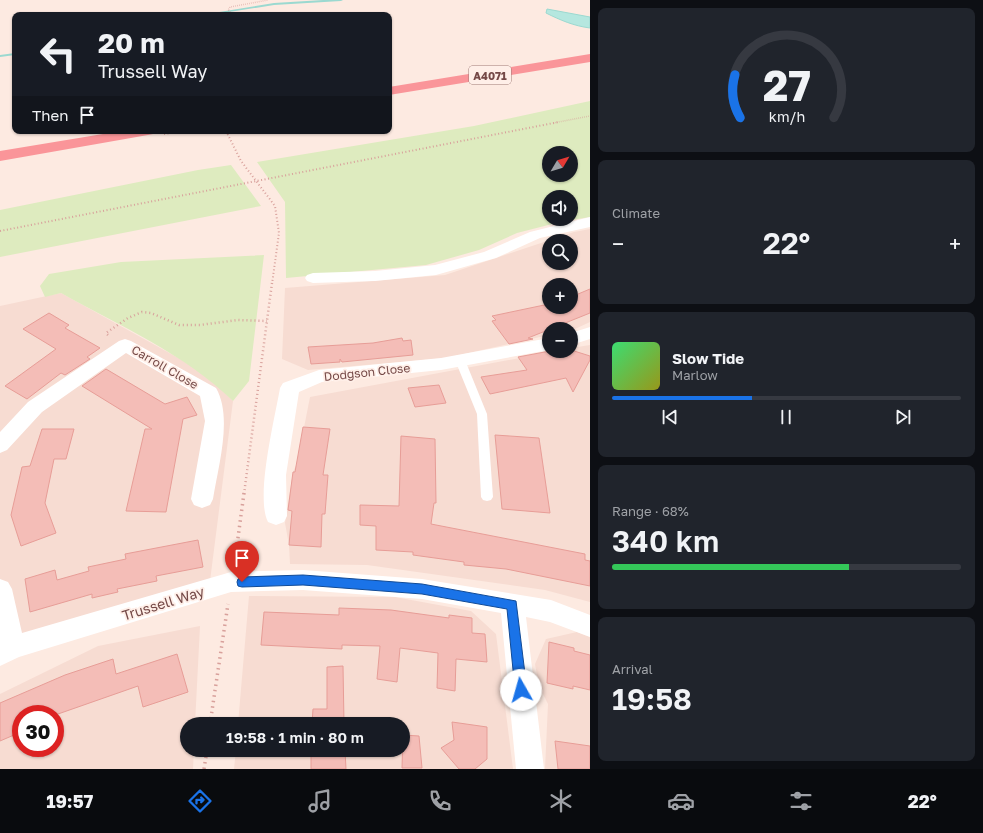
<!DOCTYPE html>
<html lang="en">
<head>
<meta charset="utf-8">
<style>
	:root { --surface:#171b24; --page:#20242c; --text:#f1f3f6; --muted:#9ea1a6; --line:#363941; --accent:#1a73e8 }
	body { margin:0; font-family:"Golos Text",sans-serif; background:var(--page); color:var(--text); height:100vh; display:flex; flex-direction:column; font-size:15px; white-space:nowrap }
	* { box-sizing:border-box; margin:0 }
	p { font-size:13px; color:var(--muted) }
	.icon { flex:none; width:22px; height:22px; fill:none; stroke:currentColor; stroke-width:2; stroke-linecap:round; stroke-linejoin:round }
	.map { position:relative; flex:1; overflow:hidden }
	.panel { display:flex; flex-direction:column; gap:8px; padding:8px; background:#0d0f14; width:393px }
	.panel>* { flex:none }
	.guide { position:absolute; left:12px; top:12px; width:380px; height:122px; border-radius:8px; box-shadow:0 1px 3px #0004; background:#171b24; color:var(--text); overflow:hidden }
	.needle { width:26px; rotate:52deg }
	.fabs { position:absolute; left:542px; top:146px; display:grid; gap:8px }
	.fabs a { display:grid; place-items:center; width:36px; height:36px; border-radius:50%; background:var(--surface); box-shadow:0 1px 3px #0004; font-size:20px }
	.speed { position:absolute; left:12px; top:705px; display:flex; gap:8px; font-size:20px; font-weight:700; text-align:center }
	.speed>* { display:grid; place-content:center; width:52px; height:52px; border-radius:50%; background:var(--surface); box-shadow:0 1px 3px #0004; line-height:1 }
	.speed .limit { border:6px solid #d22; background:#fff; color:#111 }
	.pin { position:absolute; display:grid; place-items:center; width:34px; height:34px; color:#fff; margin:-41px -17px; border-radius:50% 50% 50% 0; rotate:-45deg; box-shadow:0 0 4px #0007 }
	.pin .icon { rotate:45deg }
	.me { position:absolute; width:44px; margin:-22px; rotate:353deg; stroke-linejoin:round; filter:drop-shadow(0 0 3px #0008) }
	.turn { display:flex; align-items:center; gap:14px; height:84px; padding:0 20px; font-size:18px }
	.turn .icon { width:52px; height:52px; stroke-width:2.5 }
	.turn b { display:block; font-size:28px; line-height:34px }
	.then { display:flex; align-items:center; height:38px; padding:0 20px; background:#0003; gap:8px; font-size:15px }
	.big { font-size:30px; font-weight:600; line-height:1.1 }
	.panel .card { flex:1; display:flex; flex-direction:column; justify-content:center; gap:6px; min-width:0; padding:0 14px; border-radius:8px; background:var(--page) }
	.panel .dial { align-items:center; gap:0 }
	.dial svg { height:104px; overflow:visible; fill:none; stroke:var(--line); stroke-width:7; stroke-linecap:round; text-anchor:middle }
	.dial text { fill:var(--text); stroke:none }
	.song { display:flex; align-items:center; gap:12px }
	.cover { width:48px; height:48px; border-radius:6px; background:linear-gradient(135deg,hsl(140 70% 55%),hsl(60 70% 35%)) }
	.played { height:4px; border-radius:2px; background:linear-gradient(90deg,var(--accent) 40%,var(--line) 40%) }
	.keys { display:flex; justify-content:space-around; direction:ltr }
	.heat { display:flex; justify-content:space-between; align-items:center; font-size:22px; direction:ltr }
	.charge { height:6px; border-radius:3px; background:linear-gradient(90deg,#34c759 68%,var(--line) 0) }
	.trip { position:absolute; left:180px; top:717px; width:230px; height:40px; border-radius:20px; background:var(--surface); box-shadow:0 1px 3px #0004; font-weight:600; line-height:40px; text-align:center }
	.menu { display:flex; height:64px; justify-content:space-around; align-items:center; background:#090b0e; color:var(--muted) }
	.menu .icon { width:28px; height:28px }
	.menu .current { color:var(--accent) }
	.menu b { font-size:18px; color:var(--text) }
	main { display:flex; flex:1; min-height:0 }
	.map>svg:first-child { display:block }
	.residential { fill:#f7dcd2; fill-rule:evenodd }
	.green { fill:#deebbf; fill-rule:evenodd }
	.water { fill:#b5e7df; stroke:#9bd9d0 }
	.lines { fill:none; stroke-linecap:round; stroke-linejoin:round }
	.stream { fill:#9bd9d0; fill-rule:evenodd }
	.building { fill:#f4bdb7; stroke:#e79d97 }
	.path-far3 { stroke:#d8a09b; stroke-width:1.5; stroke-dasharray:0.5 1.5; stroke-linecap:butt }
	.path-far2 { stroke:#d8a09b; stroke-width:2; stroke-dasharray:1 2.5; stroke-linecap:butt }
	.path-far1 { stroke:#d8a09b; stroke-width:2.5; stroke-dasharray:1 3; stroke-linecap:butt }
	.path { stroke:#d8a09b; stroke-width:3.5; stroke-dasharray:1.5 4; stroke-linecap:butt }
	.lane { fill:#fff; fill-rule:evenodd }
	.street { fill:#fff; fill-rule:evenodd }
	.highway { fill:#fa9599; fill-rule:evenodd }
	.route { fill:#1a73e8; stroke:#114b97 }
	.labels { text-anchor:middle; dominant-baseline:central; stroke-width:3.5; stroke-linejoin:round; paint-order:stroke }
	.shield { fill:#ffefe8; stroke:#9e7b77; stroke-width:1 }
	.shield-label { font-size:11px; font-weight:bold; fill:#754947 }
	.street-label { font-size:12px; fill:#754947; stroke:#ffefe8 }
	.near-street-label { font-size:14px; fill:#754947; stroke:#ffefe8 }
</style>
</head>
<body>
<main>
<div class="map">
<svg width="590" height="769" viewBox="0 0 590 769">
	<rect width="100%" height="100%" fill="#fdeae1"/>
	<path class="residential" d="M590 229V322L575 329H549V335L446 358 308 370 282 359 285 288 445 275 574 232ZM549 241H571V263H549ZM549 285H571V307H549Z
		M61 293 182 360 214 382 233 401 210 581 0 643V306Z
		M590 345V602L545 590 367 565 290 564 289 545 285 523 293 472 297 463 310 397 557 351H571V348Z
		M249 596 395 597 471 611 496 634 513 769H234L236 750H403V724H238Z
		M200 626 195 724H187V750H194L193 769H0V694L98 646ZM21 714H55V748H21Z
		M577 632 590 637V769H545L548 704 539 686 535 664 546 639Z"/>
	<path class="green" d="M590 101V217L560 222 517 233 479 250 426 265 286 278 285 202 257 162 474 126ZM549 153H571V175H549ZM549 197H571V219H549Z
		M231 165 261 206 0 257V210L198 170Z
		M264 255 249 381 233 401C185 354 120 326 61 293L45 297 40 286 49 274 121 262Z"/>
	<path class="water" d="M547 9 590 17V28C574 26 560 20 546 13Z"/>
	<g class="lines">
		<path class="stream" d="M323 0H343L341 1 274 5 210 15H201L274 3Z
			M15 53V55L0 57V55Z"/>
	</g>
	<path class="building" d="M590 289V313L528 338 533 339 509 344 492 321 496 320 492 316 549 304V307H571V297Z
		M49 313 69 325 65 328 100 348 87 357 90 359 65 375 61 373 27 399 5 386 56 349 23 329Z
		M402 338 403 341 411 340 413 355 342 362 340 359V362L311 364 308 347 373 343Z
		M571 350 590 356V360L573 392 566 378 490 394 481 377 527 370 518 357 550 351Z
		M106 369 165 404 187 397 197 415 183 419 166 512 126 511 145 429H152L82 386Z
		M439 385 446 403 415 407 408 388Z
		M303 427 330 429 323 475H328L325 514H322L321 547 289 545 292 511 288 510 293 472H295Z
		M42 429H74L66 459H54L45 503 56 533 21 546 11 515 22 467 30 466Z
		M495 435 539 438 550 513 502 509Z
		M401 436 435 439 436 503H434L431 524 585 554V560L590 561V586L506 569 464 565V562L413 555V552L376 550V526L360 525V505L399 506Z
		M198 540 203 567 156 576 157 581 117 589 118 592 92 598V594L30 612 25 579 55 570 57 580 89 571 88 567 126 559 125 554Z
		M339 608 391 610 449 618V615L472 618V633L485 634 487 662 456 659 455 691 437 688 438 653 400 648 397 682 377 679 380 646 342 645V649L261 645 264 612 339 615Z
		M549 642 574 648V651L590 655V690L573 686V689L547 683Z
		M177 654 188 692 143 707 138 686 58 714H21V732L0 741V703L65 675 113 659 116 674Z
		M343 666 344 724H312L313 709H327V667Z
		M452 722 487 727V759L475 769H459L441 748 454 740Z
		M403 735 419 736 422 768H402Z
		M555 741 590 746V769H558Z
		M311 750H345L346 769H311Z"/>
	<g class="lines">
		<path class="path-far3" d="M233 15 228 10 230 7 268 0
			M553 123 590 116"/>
		<path class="path-far2" d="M226 131 241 161 275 206 279 233 272 284
			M164 134 181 131
			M0 231 559 122"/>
		<path class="path-far1" d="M108 335 106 333 128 318 142 312 151 313 179 325H200L238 320 267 321
			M244 494 272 283"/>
		<path class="path" d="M235 560 244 493
			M210 724 228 604
			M204 769 207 750"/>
		<path class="lane" d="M460 357 465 360 487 414 493 497 491 500 487 501 483 500 481 497 477 414 455 360Z"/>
		<path class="street" d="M590 217V227L540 238 496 258 436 275 375 281 313 283 307 281 305 278 307 275 313 273 375 271 435 265 484 252 530 232Z
			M590 327V339L571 345V333Z
			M549 338V350L441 370 322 382 299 392 286 475 287 516 284 522 276 525 268 522C255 497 275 418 280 388L283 383 319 370 441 358Z
			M125 339 131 341 216 388C233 417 218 467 213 499L210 505 202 508 194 505 191 499 205 421 200 396 126 353 42 412 7 450 0 453V432L28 402 119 341Z
			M303 570 422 579 551 600 590 615V637L550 622 526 617 544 769H516L501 613 422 599 303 590 231 592 19 657 0 666V579L8 582 12 589 22 633 231 572Z"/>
		<path class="highway" d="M590 54V62L389 95V87Z
			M121 131H155L153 134 148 135 0 161V151Z"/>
	</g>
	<path class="route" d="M303 575 422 584 516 601 527 690 525 694 521 696 516 694 515 690 507 609 422 594 303 585 242 587 238 586 237 582 238 579 242 577Z"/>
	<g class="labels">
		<rect class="shield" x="469" y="66" width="42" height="18" rx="3"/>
		<g class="shield-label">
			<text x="490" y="75">A4071</text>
		</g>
		<g class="street-label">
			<text transform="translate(165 367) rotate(30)">Carroll Close</text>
			<text transform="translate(367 372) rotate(-6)">Dodgson Close</text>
		</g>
		<g class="near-street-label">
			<text transform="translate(163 603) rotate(-17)">Trussell Way</text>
		</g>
	</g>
</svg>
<div class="fabs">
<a><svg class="needle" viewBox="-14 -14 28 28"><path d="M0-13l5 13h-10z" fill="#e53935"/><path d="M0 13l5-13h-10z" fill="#9ea1a6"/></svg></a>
<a><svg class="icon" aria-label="sound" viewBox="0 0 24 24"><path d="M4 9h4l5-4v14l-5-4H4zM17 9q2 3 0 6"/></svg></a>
<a><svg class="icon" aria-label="search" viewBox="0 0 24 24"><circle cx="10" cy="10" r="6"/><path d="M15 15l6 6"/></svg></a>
<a>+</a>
<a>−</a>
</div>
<div class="speed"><div class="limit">30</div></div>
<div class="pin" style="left:242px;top:582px;background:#d93025"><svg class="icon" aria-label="arrive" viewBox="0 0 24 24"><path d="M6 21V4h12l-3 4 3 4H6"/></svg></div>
<svg class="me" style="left:521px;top:690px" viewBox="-20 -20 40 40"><circle r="19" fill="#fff"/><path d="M0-13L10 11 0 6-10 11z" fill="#1a73e8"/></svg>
<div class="trip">19:58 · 1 min · 80 m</div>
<div class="guide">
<div class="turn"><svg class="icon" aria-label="left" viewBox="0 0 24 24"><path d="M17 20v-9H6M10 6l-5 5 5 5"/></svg><div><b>20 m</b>Trussell Way</div></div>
<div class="then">Then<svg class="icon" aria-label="arrive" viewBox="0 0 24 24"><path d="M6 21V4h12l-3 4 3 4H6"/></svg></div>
</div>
</div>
<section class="panel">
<div class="card dial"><svg viewBox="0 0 100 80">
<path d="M14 69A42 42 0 1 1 86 69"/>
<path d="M14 69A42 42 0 0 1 10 36" stroke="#1a73e8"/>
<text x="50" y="56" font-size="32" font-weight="700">27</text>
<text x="50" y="72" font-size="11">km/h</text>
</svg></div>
<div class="card"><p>Climate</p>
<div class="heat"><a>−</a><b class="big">22°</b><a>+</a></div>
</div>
<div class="card">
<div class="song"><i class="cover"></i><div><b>Slow Tide</b><p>Marlow</p></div></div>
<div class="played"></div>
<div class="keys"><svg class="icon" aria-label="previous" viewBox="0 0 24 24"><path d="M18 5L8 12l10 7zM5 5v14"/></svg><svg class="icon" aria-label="pause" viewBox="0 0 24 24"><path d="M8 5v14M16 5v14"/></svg><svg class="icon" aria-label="next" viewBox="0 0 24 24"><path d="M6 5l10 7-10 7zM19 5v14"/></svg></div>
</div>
<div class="card"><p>Range · 68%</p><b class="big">340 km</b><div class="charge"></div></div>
<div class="card"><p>Arrival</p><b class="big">19:58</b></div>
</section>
</main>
<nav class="menu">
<b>19:57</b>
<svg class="icon current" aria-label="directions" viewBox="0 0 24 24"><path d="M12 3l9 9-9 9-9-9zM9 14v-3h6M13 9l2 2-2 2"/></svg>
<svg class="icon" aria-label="music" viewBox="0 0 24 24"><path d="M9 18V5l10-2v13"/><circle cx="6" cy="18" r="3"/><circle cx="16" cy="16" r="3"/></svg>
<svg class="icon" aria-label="phone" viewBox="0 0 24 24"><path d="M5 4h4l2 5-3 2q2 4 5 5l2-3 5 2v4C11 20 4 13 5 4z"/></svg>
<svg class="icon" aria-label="climate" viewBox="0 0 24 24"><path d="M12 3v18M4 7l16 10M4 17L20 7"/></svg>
<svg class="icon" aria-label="car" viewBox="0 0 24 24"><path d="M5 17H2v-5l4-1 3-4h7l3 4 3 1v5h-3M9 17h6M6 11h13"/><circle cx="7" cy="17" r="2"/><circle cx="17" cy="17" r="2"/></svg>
<svg class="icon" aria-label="filters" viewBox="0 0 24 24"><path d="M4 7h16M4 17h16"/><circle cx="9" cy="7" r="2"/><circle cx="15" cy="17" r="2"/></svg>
<b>22°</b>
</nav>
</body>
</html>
